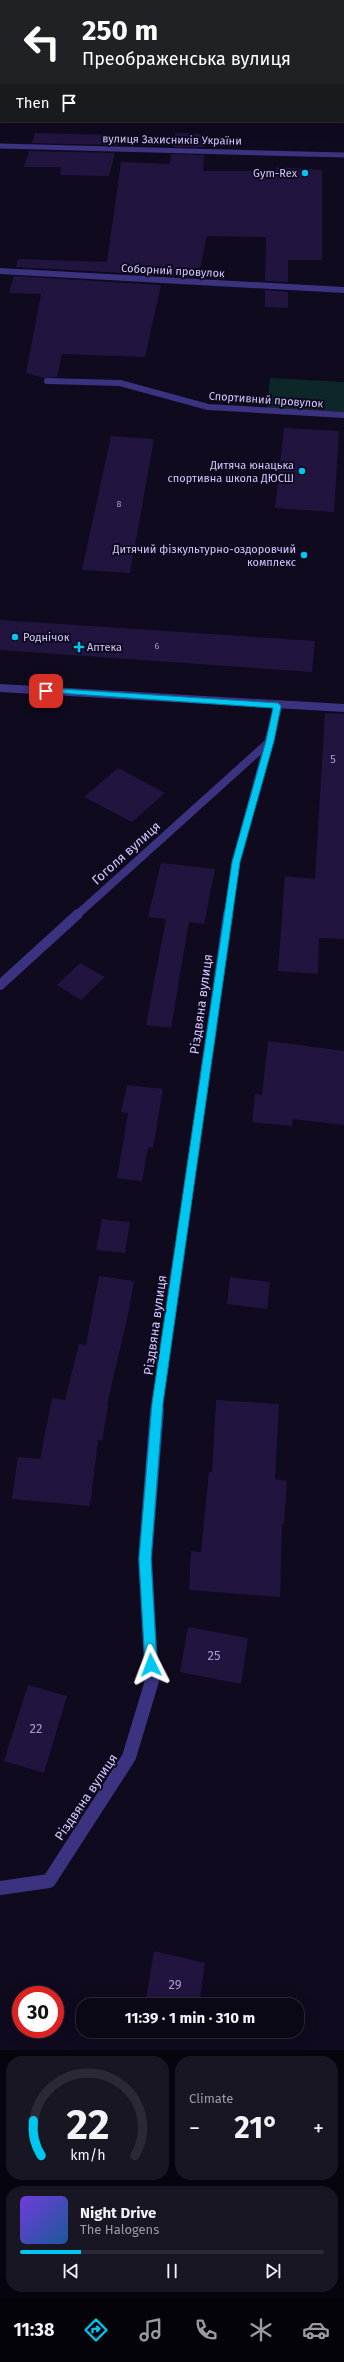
<!DOCTYPE html>
<html lang="en">
<head>
<meta charset="utf-8">
<style>
	:root { --surface:#0b0816; --page:#191623; --text:#f1f3f6; --muted:#9a9aa1; --line:#2b2935; --accent:#00c6f2 }
	body { margin:0; font-family:"Fira Sans",sans-serif; background:var(--page); color:var(--text); height:100vh; display:flex; flex-direction:column; font-size:15px; white-space:nowrap }
	* { box-sizing:border-box; margin:0 }
	p { font-size:13px; color:var(--muted) }
	.icon { flex:none; width:22px; height:22px; fill:none; stroke:currentColor; stroke-width:2; stroke-linecap:round; stroke-linejoin:round }
	.map { position:relative; height:2050px; overflow:hidden }
	.details { display:flex; flex-direction:column; gap:6px; padding:6px; background:#06040c; flex:1 }
	.details>* { flex:none }
	.hud { position:absolute; left:0px; top:0px; width:344px; height:122px; box-shadow:0 4px 16px #0002,0 0 0 1px var(--line); background:#202124; color:#fff; overflow:hidden }
	.speed { position:absolute; left:12px; top:1986px; display:flex; gap:8px; font-size:20px; font-weight:700; text-align:center }
	.speed>* { display:grid; place-content:center; width:52px; height:52px; border-radius:50%; background:var(--surface); box-shadow:0 4px 16px #0002,0 0 0 1px var(--line); line-height:1 }
	.speed .limit { border:6px solid #d22; background:#fff; color:#111 }
	.pin { position:absolute; display:grid; place-items:center; width:34px; height:34px; color:#fff; margin:-17px; border-radius:8px; box-shadow:0 2px 6px #0006 }
	.me { position:absolute; width:44px; margin:-22px; rotate:357deg; stroke-linejoin:round; filter:drop-shadow(0 0 3px #0008) }
	.turn { display:flex; align-items:center; gap:14px; height:84px; padding:0 16px; font-size:18px }
	.turn .icon { width:52px; height:52px; stroke-width:2.5 }
	.turn b { display:block; font-size:28px; line-height:34px }
	.then { display:flex; align-items:center; height:38px; padding:0 16px; background:#0003; gap:8px; font-size:15px }
	.big { font-size:30px; font-weight:700; line-height:1.1 }
	.details .widget { flex:1; display:flex; flex-direction:column; justify-content:center; gap:6px; min-width:0; padding:0 14px; border-radius:16px; background:var(--page) }
	.details .dial { align-items:center; gap:0 }
	.dial svg { height:104px; overflow:visible; fill:none; stroke:var(--line); stroke-width:7; stroke-linecap:round; text-anchor:middle }
	.dial text { fill:var(--text); stroke:none }
	.song { display:flex; align-items:center; gap:12px }
	.cover { width:48px; height:48px; border-radius:6px; background:linear-gradient(135deg,hsl(260 70% 55%),hsl(210 70% 35%)) }
	.played { height:4px; border-radius:2px; background:linear-gradient(90deg,var(--accent) 20%,var(--line) 20%) }
	.keys { display:flex; justify-content:space-around; direction:ltr }
	.heat { display:flex; justify-content:space-between; align-items:center; font-size:22px; direction:ltr }
	.details .tiles { flex:1; display:grid; gap:6px; grid-template-columns:1fr 1fr }
	.widget:last-child { grid-column:span 2 }
	.trip { position:absolute; left:76px; top:1998px; width:228px; height:40px; border-radius:16px; background:var(--surface); box-shadow:0 4px 16px #0002,0 0 0 1px var(--line); font-weight:700; line-height:40px; text-align:center }
	.dock { display:flex; height:64px; justify-content:space-around; align-items:center; background:#040309; color:var(--muted) }
	.dock .icon { width:28px; height:28px }
	.dock .active { color:var(--accent) }
	.dock b { font-size:18px; color:var(--text) }
	.map>svg:first-child { display:block }
	.green { fill:#0d2728 }
	.building { fill:#211540 }
	.lines { fill:none; stroke-linecap:round; stroke-linejoin:round }
	.street-far4 { stroke:#3b3280; stroke-width:5 }
	.street-far3 { stroke:#3b3280; stroke-width:6 }
	.street-far2 { stroke:#3b3280; stroke-width:8 }
	.street-far1 { stroke:#3b3280; stroke-width:10 }
	.street { stroke:#3b3280; stroke-width:14 }
	.route { fill:#00c6f2; stroke:#00819d }
	.poi-dot { fill:#00c6f2; stroke:#0f0a1e; stroke-width:1.5 }
	.labels { text-anchor:middle; dominant-baseline:central; stroke-width:4; stroke-linejoin:round; paint-order:stroke }
	.far-number-label { font-size:9px; fill:#a69acf }
	.far-street-label { font-size:11px; fill:#d2c7ff; stroke:#0f0a1e }
	.far-poi-label { font-size:11px; fill:#d2c7ff; stroke:#0f0a1e; text-anchor:end }
	.number-label { font-size:11px; fill:#a69acf }
	.street-label { font-size:13px; fill:#d2c7ff; stroke:#0f0a1e }
	.near-number-label { font-size:13px; fill:#a69acf }
</style>
</head>
<body>
<div class="map">
<svg width="344" height="2050" viewBox="0 0 344 2050">
	<rect width="100%" height="100%" fill="#0f0a1e"/>
	<path class="green" d="M270 378 344 382V412L267 408Z"/>
	<path class="building" d="M35 133 119 135 117 145 32 143Z
		M175 133 205 134 204 147H173Z
		M29 151 115 153 109 176 60 175 61 167H24Z
		M171 154 204 155 203 171H276V167L322 170V260H288V282L265 281 266 237 207 236 198 277 16 267 18 259 107 262 121 162 170 164Z
		M14 276 161 285 145 357 62 354 57 377 43 378 26 373 41 294 9 293Z
		M265 290 288 292V308L265 307Z
		M284 428 339 431 334 512 275 508Z
		M111 436 154 439 130 573 82 570Z
		M0 620 315 641 312 672 0 650Z
		M325 713 344 714V939L319 938 318 974 278 971 285 876 315 879Z
		M118 768 165 793 132 822 84 797Z
		M161 863 215 869 204 924 189 922 171 1028 146 1025 166 919 148 917Z
		M80 963 105 977 81 1000 57 985Z
		M268 1041 344 1051V1125L293 1119 292 1126 252 1122 255 1094 262 1095Z
		M127 1085 163 1089 153 1148 148 1147 142 1181 117 1178 128 1113 121 1112Z
		M102 1219 130 1222 125 1253 96 1250Z
		M99 1276 134 1281 129 1310 107 1405 108 1406 102 1441 98 1440 90 1506 12 1499 18 1457 40 1459 52 1398 65 1400 79 1344 86 1345Z
		M230 1277 270 1282 267 1309 227 1304Z
		M216 1400 279 1404 275 1479 287 1481 284 1524H282L280 1597 189 1590 191 1551 201 1552 209 1472H212Z
		M188 1627 248 1638 241 1684 180 1672Z
		M28 1685 67 1696 44 1773 4 1761Z
		M154 1951 205 1963 199 2005H145Z"/>
	<g class="lines">
		<path class="street-far4" d="M0 146 344 155"/>
		<path class="street-far3" d="M0 271 344 290
			M47 381 120 383 208 407 344 415"/>
		<path class="street-far2" d="M0 688 344 708
			M77 915 270 741
			M228 915 236 862 278 706"/>
		<path class="street-far1" d="M0 985 78 914
			M157 1411 228 914"/>
		<path class="street" d="M0 1888 49 1881 129 1757 152 1681 145 1559 157 1410"/>
	</g>
	<path class="route" d="M46 688 278 703 281 706 274 741 240 862 163 1403 151 1559 157 1665 155 1670 151 1672 147 1670 145 1665 139 1559 152 1403 232 862 266 741 273 708 44 692V689Z"/>
	<g class="poi-dot">
		<circle cx="305" cy="173" r="4"/>
		<circle cx="302" cy="471" r="4"/>
		<circle cx="304" cy="555" r="4"/>
		<circle cx="15" cy="637" r="4"/>
		<path d="M77 641h4v4h4v4h-4v4h-4v-4h-4v-4h4z"/>
	</g>
	<g class="labels">
		<g class="far-number-label">
			<text x="119" y="504">8</text>
			<text x="157" y="646">6</text>
		</g>
		<g class="far-street-label">
			<text transform="translate(172 140) rotate(1)">вулиця Захисників України</text>
			<text transform="translate(173 271) rotate(3)">Соборний провулок</text>
			<text transform="translate(266 400) rotate(4)">Спортивний провулок</text>
		</g>
		<g class="far-poi-label">
			<text x="297" y="173">Gym-Rex</text>
			<text x="294" y="465">Дитяча юнацька<tspan x="294" dy="13">спортивна школа ДЮСШ</tspan></text>
			<text x="296" y="549">Дитячий фізкультурно-оздоровчий<tspan x="296" dy="13">комплекс</tspan></text>
			<text x="23" y="637" text-anchor="start">Роднічок</text>
			<text x="87" y="647" text-anchor="start">Аптека</text>
		</g>
		<g class="number-label">
			<text x="333" y="759">5</text>
		</g>
		<g class="street-label">
			<text transform="translate(126 853) rotate(-42)">Гоголя вулиця</text>
			<text transform="translate(201 1004) rotate(-82)">Різдвяна вулиця</text>
			<text transform="translate(155 1325) rotate(-82)">Різдвяна вулиця</text>
			<text transform="translate(86 1797) rotate(-56)">Різдвяна вулиця</text>
		</g>
		<g class="near-number-label">
			<text x="214" y="1655">25</text>
			<text x="36" y="1728">22</text>
			<text x="175" y="1984">29</text>
		</g>
	</g>
</svg>
<div class="speed"><div class="limit">30</div></div>
<div class="pin" style="left:46px;top:691px;background:#d93025"><svg class="icon" aria-label="arrive" viewBox="0 0 24 24"><path d="M6 21V4h12l-3 4 3 4H6"/></svg></div>
<svg class="me" style="left:151px;top:1665px" viewBox="-20 -20 40 40"><path d="M0-17L14 15 0 8-14 15z" fill="#00c6f2" stroke="#fff" stroke-width="4"/></svg>
<div class="trip">11:39 · 1 min · 310 m</div>
<div class="hud">
<div class="turn"><svg class="icon" aria-label="left" viewBox="0 0 24 24"><path d="M17 20v-9H6M10 6l-5 5 5 5"/></svg><div><b>250 m</b>Преображенська вулиця</div></div>
<div class="then">Then<svg class="icon" aria-label="arrive" viewBox="0 0 24 24"><path d="M6 21V4h12l-3 4 3 4H6"/></svg></div>
</div>
</div>
<section class="details">
<div class="tiles">
<div class="widget dial"><svg viewBox="0 0 100 80">
<path d="M14 69A42 42 0 1 1 86 69"/>
<path d="M14 69A42 42 0 0 1 8 42" stroke="#00c6f2"/>
<text x="50" y="56" font-size="32" font-weight="700">22</text>
<text x="50" y="72" font-size="11">km/h</text>
</svg></div>
<div class="widget"><p>Climate</p>
<div class="heat"><a>−</a><b class="big">21°</b><a>+</a></div>
</div>
<div class="widget">
<div class="song"><i class="cover"></i><div><b>Night Drive</b><p>The Halogens</p></div></div>
<div class="played"></div>
<div class="keys"><svg class="icon" aria-label="previous" viewBox="0 0 24 24"><path d="M18 5L8 12l10 7zM5 5v14"/></svg><svg class="icon" aria-label="pause" viewBox="0 0 24 24"><path d="M8 5v14M16 5v14"/></svg><svg class="icon" aria-label="next" viewBox="0 0 24 24"><path d="M6 5l10 7-10 7zM19 5v14"/></svg></div>
</div>
</div>
</section>
<nav class="dock">
<b>11:38</b>
<svg class="icon active" aria-label="directions" viewBox="0 0 24 24"><path d="M12 3l9 9-9 9-9-9zM9 14v-3h6M13 9l2 2-2 2"/></svg>
<svg class="icon" aria-label="music" viewBox="0 0 24 24"><path d="M9 18V5l10-2v13"/><circle cx="6" cy="18" r="3"/><circle cx="16" cy="16" r="3"/></svg>
<svg class="icon" aria-label="phone" viewBox="0 0 24 24"><path d="M5 4h4l2 5-3 2q2 4 5 5l2-3 5 2v4C11 20 4 13 5 4z"/></svg>
<svg class="icon" aria-label="climate" viewBox="0 0 24 24"><path d="M12 3v18M4 7l16 10M4 17L20 7"/></svg>
<svg class="icon" aria-label="car" viewBox="0 0 24 24"><path d="M5 17H2v-5l4-1 3-4h7l3 4 3 1v5h-3M9 17h6M6 11h13"/><circle cx="7" cy="17" r="2"/><circle cx="17" cy="17" r="2"/></svg>
</nav>
</body>
</html>
